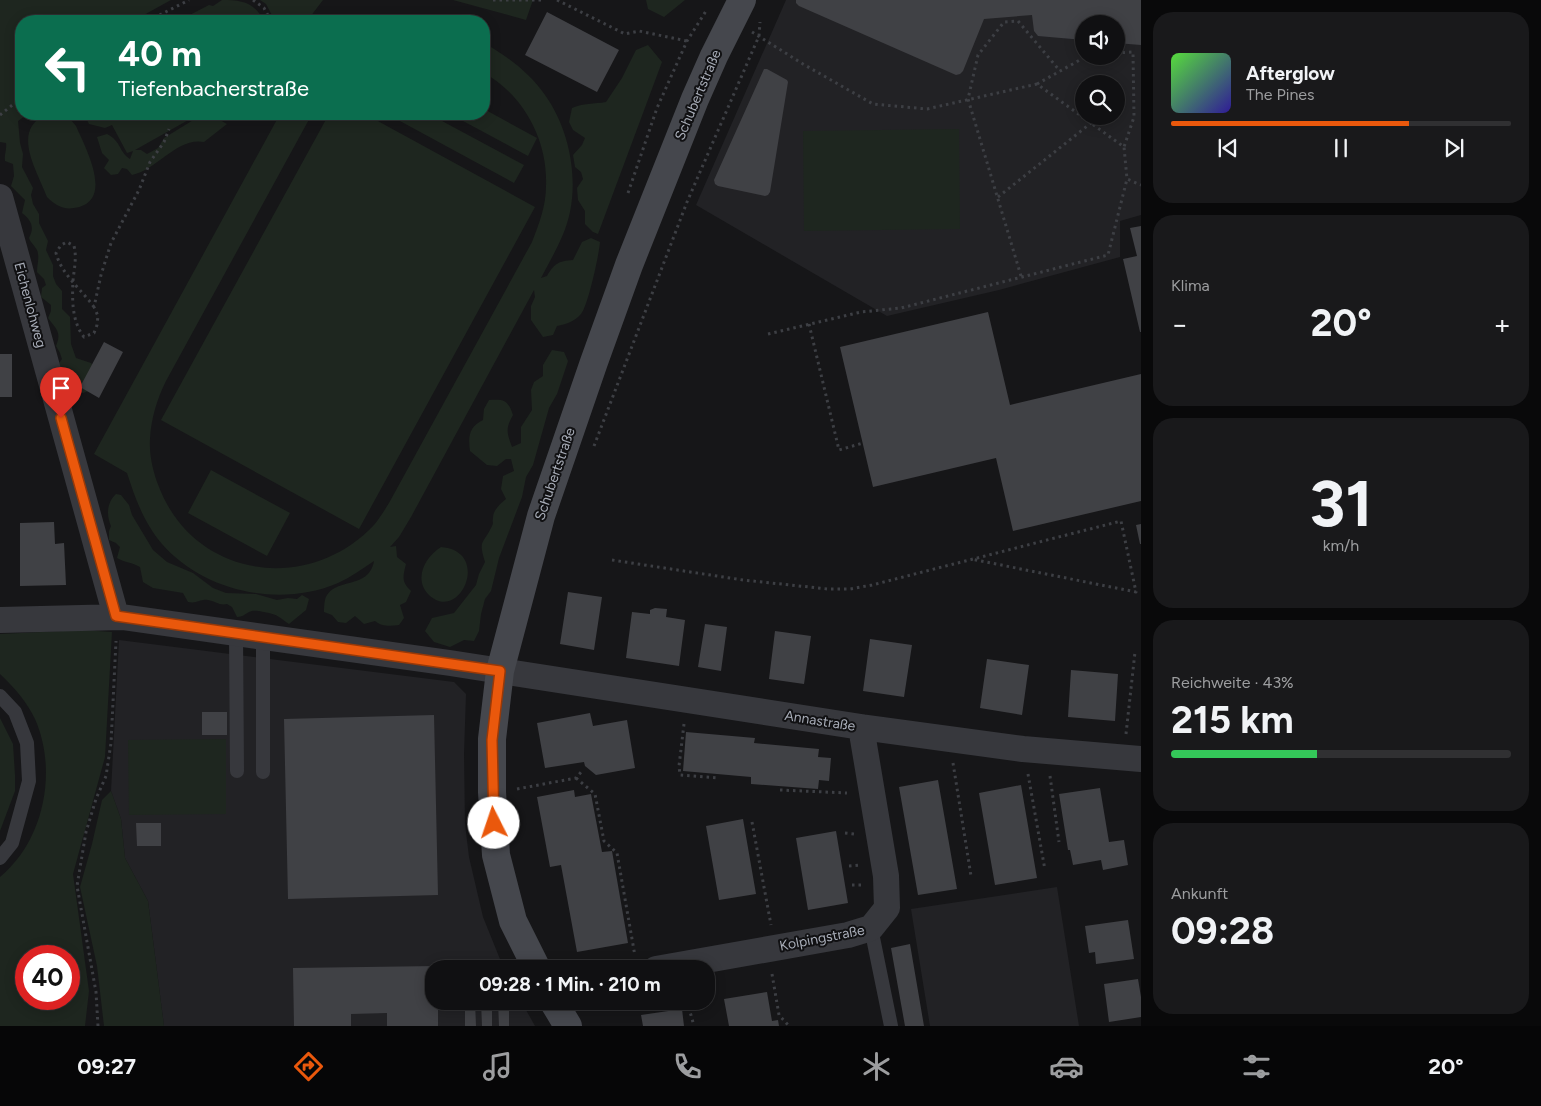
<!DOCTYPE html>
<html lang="de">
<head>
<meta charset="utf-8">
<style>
	:root { --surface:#101012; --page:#19191b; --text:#f1f3f6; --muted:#9c9d9f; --line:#303032; --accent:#ea580c }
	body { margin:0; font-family:Figtree,sans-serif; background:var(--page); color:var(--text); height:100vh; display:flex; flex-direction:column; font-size:19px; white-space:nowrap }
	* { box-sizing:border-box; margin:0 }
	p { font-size:16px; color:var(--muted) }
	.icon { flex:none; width:28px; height:28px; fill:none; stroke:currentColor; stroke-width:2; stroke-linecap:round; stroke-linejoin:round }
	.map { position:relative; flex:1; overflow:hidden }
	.sheet { display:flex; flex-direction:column; gap:12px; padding:12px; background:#09090a; width:400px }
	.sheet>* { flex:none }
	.banner { position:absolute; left:15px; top:15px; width:475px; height:105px; border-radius:20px; box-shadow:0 2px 12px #0003,0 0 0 1px var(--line); background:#0b6e4f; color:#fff; overflow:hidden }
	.tools { position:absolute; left:1075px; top:15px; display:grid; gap:10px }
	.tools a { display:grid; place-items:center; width:50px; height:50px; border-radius:50%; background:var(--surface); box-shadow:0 2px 12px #0003,0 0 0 1px var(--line); font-size:25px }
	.speed { position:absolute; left:15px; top:945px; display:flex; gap:10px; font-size:25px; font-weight:700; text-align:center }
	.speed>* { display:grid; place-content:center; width:65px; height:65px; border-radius:50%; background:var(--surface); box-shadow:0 2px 12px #0003,0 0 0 1px var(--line); line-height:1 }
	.speed .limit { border:8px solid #d22; background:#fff; color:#111 }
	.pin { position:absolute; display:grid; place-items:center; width:42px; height:42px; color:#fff; margin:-51px -21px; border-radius:50% 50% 50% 0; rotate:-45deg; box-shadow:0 0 5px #0007 }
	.pin .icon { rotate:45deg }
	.me { position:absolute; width:55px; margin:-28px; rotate:356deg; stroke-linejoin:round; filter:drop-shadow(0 0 4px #0008) }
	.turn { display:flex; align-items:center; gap:18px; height:105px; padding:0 20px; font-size:22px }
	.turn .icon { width:65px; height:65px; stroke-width:2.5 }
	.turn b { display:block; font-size:35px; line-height:42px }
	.big { font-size:38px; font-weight:700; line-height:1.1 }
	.sheet .tile { flex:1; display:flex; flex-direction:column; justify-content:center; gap:8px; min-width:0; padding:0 18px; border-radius:20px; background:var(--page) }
	.sheet .dial { align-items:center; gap:0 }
	.dial b { font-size:65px; line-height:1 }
	.song { display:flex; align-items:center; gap:15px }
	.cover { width:60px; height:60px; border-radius:8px; background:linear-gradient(135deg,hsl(110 70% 55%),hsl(250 70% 35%)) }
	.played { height:5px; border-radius:2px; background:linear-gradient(90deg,var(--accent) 70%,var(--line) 70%) }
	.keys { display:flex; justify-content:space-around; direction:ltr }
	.heat { display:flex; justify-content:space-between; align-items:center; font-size:28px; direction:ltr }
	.charge { height:8px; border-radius:4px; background:linear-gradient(90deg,#34c759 43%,var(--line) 0) }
	.trip { position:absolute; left:425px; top:960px; width:290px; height:50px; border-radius:20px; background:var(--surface); box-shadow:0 2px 12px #0003,0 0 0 1px var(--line); font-weight:700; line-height:50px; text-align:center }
	.menu { display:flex; height:80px; justify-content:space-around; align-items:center; background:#060607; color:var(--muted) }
	.menu .icon { width:35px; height:35px }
	.menu .on { color:var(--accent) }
	.menu b { font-size:22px; color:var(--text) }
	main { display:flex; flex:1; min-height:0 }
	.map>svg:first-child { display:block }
	.built { fill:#222225; fill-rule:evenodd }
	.green { fill:#1e261f; fill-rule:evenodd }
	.building { fill:#404145 }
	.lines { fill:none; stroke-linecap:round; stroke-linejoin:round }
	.path { stroke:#3d3f44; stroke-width:3; stroke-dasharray:2.5 4; stroke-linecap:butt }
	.lane { stroke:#37383d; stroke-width:14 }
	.street { stroke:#37383d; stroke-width:26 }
	.secondary { stroke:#45474d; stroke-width:28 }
	.route-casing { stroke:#983908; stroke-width:12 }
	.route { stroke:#ea580c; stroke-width:9 }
	.labels { text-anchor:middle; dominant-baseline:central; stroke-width:4; stroke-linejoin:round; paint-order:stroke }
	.street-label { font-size:14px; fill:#a8adb8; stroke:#111113 }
</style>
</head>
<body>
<main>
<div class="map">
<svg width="1141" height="1026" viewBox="0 0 1141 1026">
	<rect width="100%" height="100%" fill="#161618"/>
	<path class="built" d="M786 0H1141V215L1120 221V257L999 290 887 316 696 205ZM1084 24H1116V56H1084ZM1084 84H1116V116H1084Z
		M119 640 454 682 466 694 464 754 465 824 469 857 483 917 504 969H434V1001H521L535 1026H164L148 901 125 858 121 819 111 791Z
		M1057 887 1079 1026H930L911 909Z"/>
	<path class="green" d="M0 0H171L133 21H21V114H28L18 121 20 143 23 154 22 167 33 188 31 195 33 204 39 214V223L48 241 46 250 53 265V276L56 284 62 291V309L70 317 71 344 76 358 91 363 96 370 91 390 83 393 74 387 72 382 64 379 59 363 62 359 60 353 56 346C62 332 56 329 48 318L51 311V305L41 297 42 288 46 285 44 279 37 272C37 266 39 259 38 254 38 248 31 244 29 238 35 227 31 220 22 213L25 200 11 186 14 176 13 164 5 161C4 155 7 149 6 143L0 142Z
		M222 0C242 0 254 2 264 21H178L209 5 213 6Z
		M260 0H323L307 21H275L266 4Z
		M453 0H533L526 20Z
		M646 0H685L664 17 648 9Z
		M484 43C507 56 530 73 545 95 568 127 578 173 570 212 565 236 552 257 541 278L547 276C554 264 558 261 573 260L582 242 591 238 600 242C599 255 588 306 581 314 574 322 566 324 557 326L553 335 543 337 531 320V306L535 297 534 290 411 517 399 537 390 547 396 546 397 557 406 564C403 576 401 582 411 591L406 602 400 605 404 618 399 625C391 626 382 627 375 621L364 624 355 616 346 623 338 622 332 615 324 612C324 609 324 604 325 600 332 576 369 591 374 561 362 569 351 577 338 583 280 608 204 592 162 544 144 523 135 498 127 473L94 454 280 114H312L166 381C157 399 151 419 150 439 149 455 153 472 159 487 194 578 308 595 374 525 379 519 384 511 389 503L532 242C539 224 546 206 546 186 548 141 524 95 484 73Z
		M648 45 662 62 598 234 593 232 585 224V211L578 200 577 188 583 179 581 172 575 167 573 155 582 145 585 138 573 130 569 122 572 108C583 103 594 104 606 102L622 78 636 50Z
		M484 109 537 138 528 156 450 114H484Z
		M47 114C60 113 68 115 76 126 85 147 116 202 74 208 63 210 55 205 47 197 37 170 10 130 47 114Z
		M84 114H199L135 150H141L147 154 158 148 164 138 203 114H209L227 124 204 142C177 137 157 170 132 175L127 169 122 168 118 174 111 175 104 168 109 160 102 153 97 137 107 134C122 142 118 151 130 159L133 151 127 153 112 125 105 128 89 124Z
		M329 114H365L535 207 359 529 161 420Z
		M387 114H429L524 165 514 183Z
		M959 129 960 229 804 231 803 131Z
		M552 350 564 352 568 361 557 394 549 408 533 465 526 477 522 497 499 558 491 591 485 599 481 614 479 631 474 641 464 640 450 647 434 642 425 631 432 618 454 613 476 585 479 574 485 562C478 539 483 545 492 526 494 522 492 523 493 518 493 510 500 504 506 499L501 489 503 476 514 471 511 459H506L497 466 487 465 470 451C468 436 469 427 483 420L484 409 489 400C504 399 508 400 513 415 505 429 507 433 512 447L521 443V427L532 410 531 390 534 382 543 376V365Z
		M211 470 290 513 267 556 188 513Z
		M116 494 121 495 129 505 132 515 153 550 167 562 193 573 213 588 226 593 256 594 277 600 288 598 297 599 302 595 309 599 306 610 289 624C285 622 283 619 279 617 276 614 256 610 252 611 245 613 244 617 237 617L232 607 227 604C220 606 215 601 208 600 200 599 197 604 188 602L183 593 153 588 143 582 140 567C132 562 125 563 117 558L120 547 116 543 109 540V531L111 526C106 515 107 502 116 494Z
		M441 547C492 551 460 624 429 595 413 579 425 557 441 547Z
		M83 630 112 632 105 757 73 874 89 991 85 1026H0V877C44 841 58 771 35 719 27 702 14 687 0 674V634ZM26 956H69V999H26Z
		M0 718 13 744 15 775V791L0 831Z
		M226 739V814L129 815 128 740Z
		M111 791 121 819 125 858 148 901 164 1026H104L97 966 80 887 92 844 102 800Z"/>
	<path class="building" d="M796 0H1141V45L1116 43V24H1084V40L1038 36 1034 31 1032 15 984 19 963 71 960 74 956 75 799 6 796 3Z
		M547 12 619 50 597 92 525 55Z
		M764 69H767L787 80 788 82 770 192 768 195 765 196 718 186 715 184 714 180Z
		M1141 226V332H1140L1123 259 1137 256 1130 228Z
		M988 312 1010 405 1141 374V501L1013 531 996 458 873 487 840 347Z
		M104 342 123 352 99 398 80 387Z
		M0 354H12V397H0Z
		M54 522 55 544 64 543 66 585 20 586V523Z
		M1141 524V544H1140L1136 525Z
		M568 592 602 597 594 650 560 644Z
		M655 608 667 609 666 617 685 620 679 666 626 658 632 612 650 614V610Z
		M705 624 727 627 721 671 698 667Z
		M775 631 811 636 804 684 769 679Z
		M870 639 912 645 904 697 863 691Z
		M987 659 1029 665 1022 715 980 708Z
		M1071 670 1118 674 1115 721 1068 717Z
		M202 712H227V735H202Z
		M590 713 593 726 627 720 635 768 596 775 585 766 584 762 545 768 537 723Z
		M434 715 438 895 288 899 284 719Z
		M686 732 755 738 754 743 819 749 818 757 831 758 829 781 819 780 818 789 751 784V777L683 771Z
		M938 780 957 889 918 895 899 787Z
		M1021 785 1037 878 995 885 979 793Z
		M1100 788 1109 842 1124 840 1128 865 1103 870 1101 860 1073 865 1070 850H1068L1059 794Z
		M574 790 575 797 591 794 602 852 612 851 628 943 577 952 561 865 550 867 537 797Z
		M743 819 756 894 719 900 706 826Z
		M136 823H161V846H137Z
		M836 831 848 903 808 910 796 838Z
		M1128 920 1134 959 1096 964 1095 952 1089 953 1085 926Z
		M910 944 924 1026H905L891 948Z
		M437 966V969H434V1001H438V1026H387V1013L351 1014V1026H294L293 968Z
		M1138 979 1141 997V1017L1109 1022 1104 984Z
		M767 992 772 1021 778 1020 779 1026H729L724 999Z
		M465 1001H475L476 1026H465Z
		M481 1001H492V1026H482Z
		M498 1001H509V1026H499Z
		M682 1009 684 1026H643L641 1015Z"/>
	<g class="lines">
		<path class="path" d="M253 0 264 8 271 21
			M493 0H542
			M557 0 625 34 639 31 687 41
			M148 21 189 0
			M752 32 803 64 873 104 927 109 1037 84 1124 147 1127 179
			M1116 53 1133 52 1134 117 1124 147
			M1037 84 1087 56
			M0 115 21 98
			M628 193 657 108 687 41 706 11
			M998 197 1091 123
			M1021 276 968 99 978 55 1004 22 1018 21 1060 71
			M94 307C82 290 61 274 56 253L61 245 67 242 74 246C77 258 74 269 73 281 72 300 72 322 84 337L94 333 97 325 98 316 94 307 101 275 111 243 139 190 150 162 164 142 169 129
			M809 324 839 450 863 443
			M768 334 861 312 901 308 1108 255 1127 179 1141 185
			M594 446 687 202 759 36 760 22
			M612 560 743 580 828 589H850L872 585 1121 521 1136 592 971 559
			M684 724 679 766 680 775 719 778
			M1126 734 1135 652
			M953 763 971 876
			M1028 774 1045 870
			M1050 776 1059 842
			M576 778 595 794 604 841 617 853 635 956
			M517 789 576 778 582 771
			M780 790 847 793
			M752 822 771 925
			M845 833 854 834
			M849 866 861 865
			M852 885H861
			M772 974 779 1015 789 1026
			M687 1001 694 1026
			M98 1026 96 992 77 886 86 832 96 799 106 776 111 743 116 641"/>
		<path class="lane" d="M236 633 237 771
			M263 637V772
			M0 696 15 712 27 743 29 781 12 843 0 858
			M871 928 891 1026"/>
		<path class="street" d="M0 197 116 616
			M0 620 122 617 450 663 861 727 1023 749 1141 759
			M656 969 848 935 871 928 887 908 886 876 861 727"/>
		<path class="secondary" d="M537 969 513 921 496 855 492 792V739L500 671 541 516 594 362 629 265 695 99 714 56 742 0
			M553 1001 568 1026"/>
	</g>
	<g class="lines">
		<defs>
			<path id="route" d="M61 418 116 616 500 671 492 740 494 823"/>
		</defs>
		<use href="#route" class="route-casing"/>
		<use href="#route" class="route"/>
	</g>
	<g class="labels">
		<g class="street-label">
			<text transform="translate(698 95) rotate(-67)">Schubertstraße</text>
			<text transform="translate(30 305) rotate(75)">Eichenlohweg</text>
			<text transform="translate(555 474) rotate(-71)">Schubertstraße</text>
			<text transform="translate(820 721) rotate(9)">Annastraße</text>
			<text transform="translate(822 938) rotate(-11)">Kolpingstraße</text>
		</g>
	</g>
</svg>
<div class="tools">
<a><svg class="icon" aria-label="sound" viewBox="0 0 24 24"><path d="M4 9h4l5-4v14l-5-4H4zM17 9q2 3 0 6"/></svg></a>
<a><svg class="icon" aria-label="search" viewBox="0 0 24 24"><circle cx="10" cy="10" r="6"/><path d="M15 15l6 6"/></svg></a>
</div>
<div class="speed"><div class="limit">40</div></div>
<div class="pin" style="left:61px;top:418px;background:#d93025"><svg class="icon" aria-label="arrive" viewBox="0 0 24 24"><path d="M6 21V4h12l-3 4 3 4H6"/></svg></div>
<svg class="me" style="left:494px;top:823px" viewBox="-20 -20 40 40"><circle r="19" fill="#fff"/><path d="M0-13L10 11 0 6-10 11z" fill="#ea580c"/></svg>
<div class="trip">09:28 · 1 Min. · 210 m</div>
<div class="banner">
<div class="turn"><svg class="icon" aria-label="left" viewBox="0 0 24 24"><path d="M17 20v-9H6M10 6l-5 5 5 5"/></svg><div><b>40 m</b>Tiefenbacherstraße</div></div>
</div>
</div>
<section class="sheet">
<div class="tile">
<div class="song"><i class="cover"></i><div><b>Afterglow</b><p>The Pines</p></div></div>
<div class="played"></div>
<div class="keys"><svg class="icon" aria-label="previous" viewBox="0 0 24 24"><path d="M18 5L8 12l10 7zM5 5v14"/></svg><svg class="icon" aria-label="pause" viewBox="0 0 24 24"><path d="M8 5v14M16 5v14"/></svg><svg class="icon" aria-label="next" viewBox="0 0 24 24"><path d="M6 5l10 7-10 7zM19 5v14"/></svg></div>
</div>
<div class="tile"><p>Klima</p>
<div class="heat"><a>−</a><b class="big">20°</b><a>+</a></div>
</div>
<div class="tile dial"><b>31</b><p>km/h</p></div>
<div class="tile"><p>Reichweite · 43%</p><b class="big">215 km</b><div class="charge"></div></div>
<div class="tile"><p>Ankunft</p><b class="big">09:28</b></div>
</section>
</main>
<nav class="menu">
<b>09:27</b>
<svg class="icon on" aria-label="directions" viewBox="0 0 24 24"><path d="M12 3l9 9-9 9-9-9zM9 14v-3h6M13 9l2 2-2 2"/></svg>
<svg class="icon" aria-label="music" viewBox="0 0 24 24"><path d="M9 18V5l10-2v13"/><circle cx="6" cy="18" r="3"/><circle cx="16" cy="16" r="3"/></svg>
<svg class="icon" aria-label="phone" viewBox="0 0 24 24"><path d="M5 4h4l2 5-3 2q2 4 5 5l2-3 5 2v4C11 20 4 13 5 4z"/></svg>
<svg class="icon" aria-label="climate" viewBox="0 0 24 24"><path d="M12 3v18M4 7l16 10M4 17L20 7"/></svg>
<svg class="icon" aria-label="car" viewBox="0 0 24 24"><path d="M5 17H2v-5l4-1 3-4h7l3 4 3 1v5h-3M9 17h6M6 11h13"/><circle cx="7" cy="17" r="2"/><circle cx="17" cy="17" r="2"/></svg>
<svg class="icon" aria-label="filters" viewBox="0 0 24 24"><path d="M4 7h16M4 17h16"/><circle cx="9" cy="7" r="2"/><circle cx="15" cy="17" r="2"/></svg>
<b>20°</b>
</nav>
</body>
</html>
